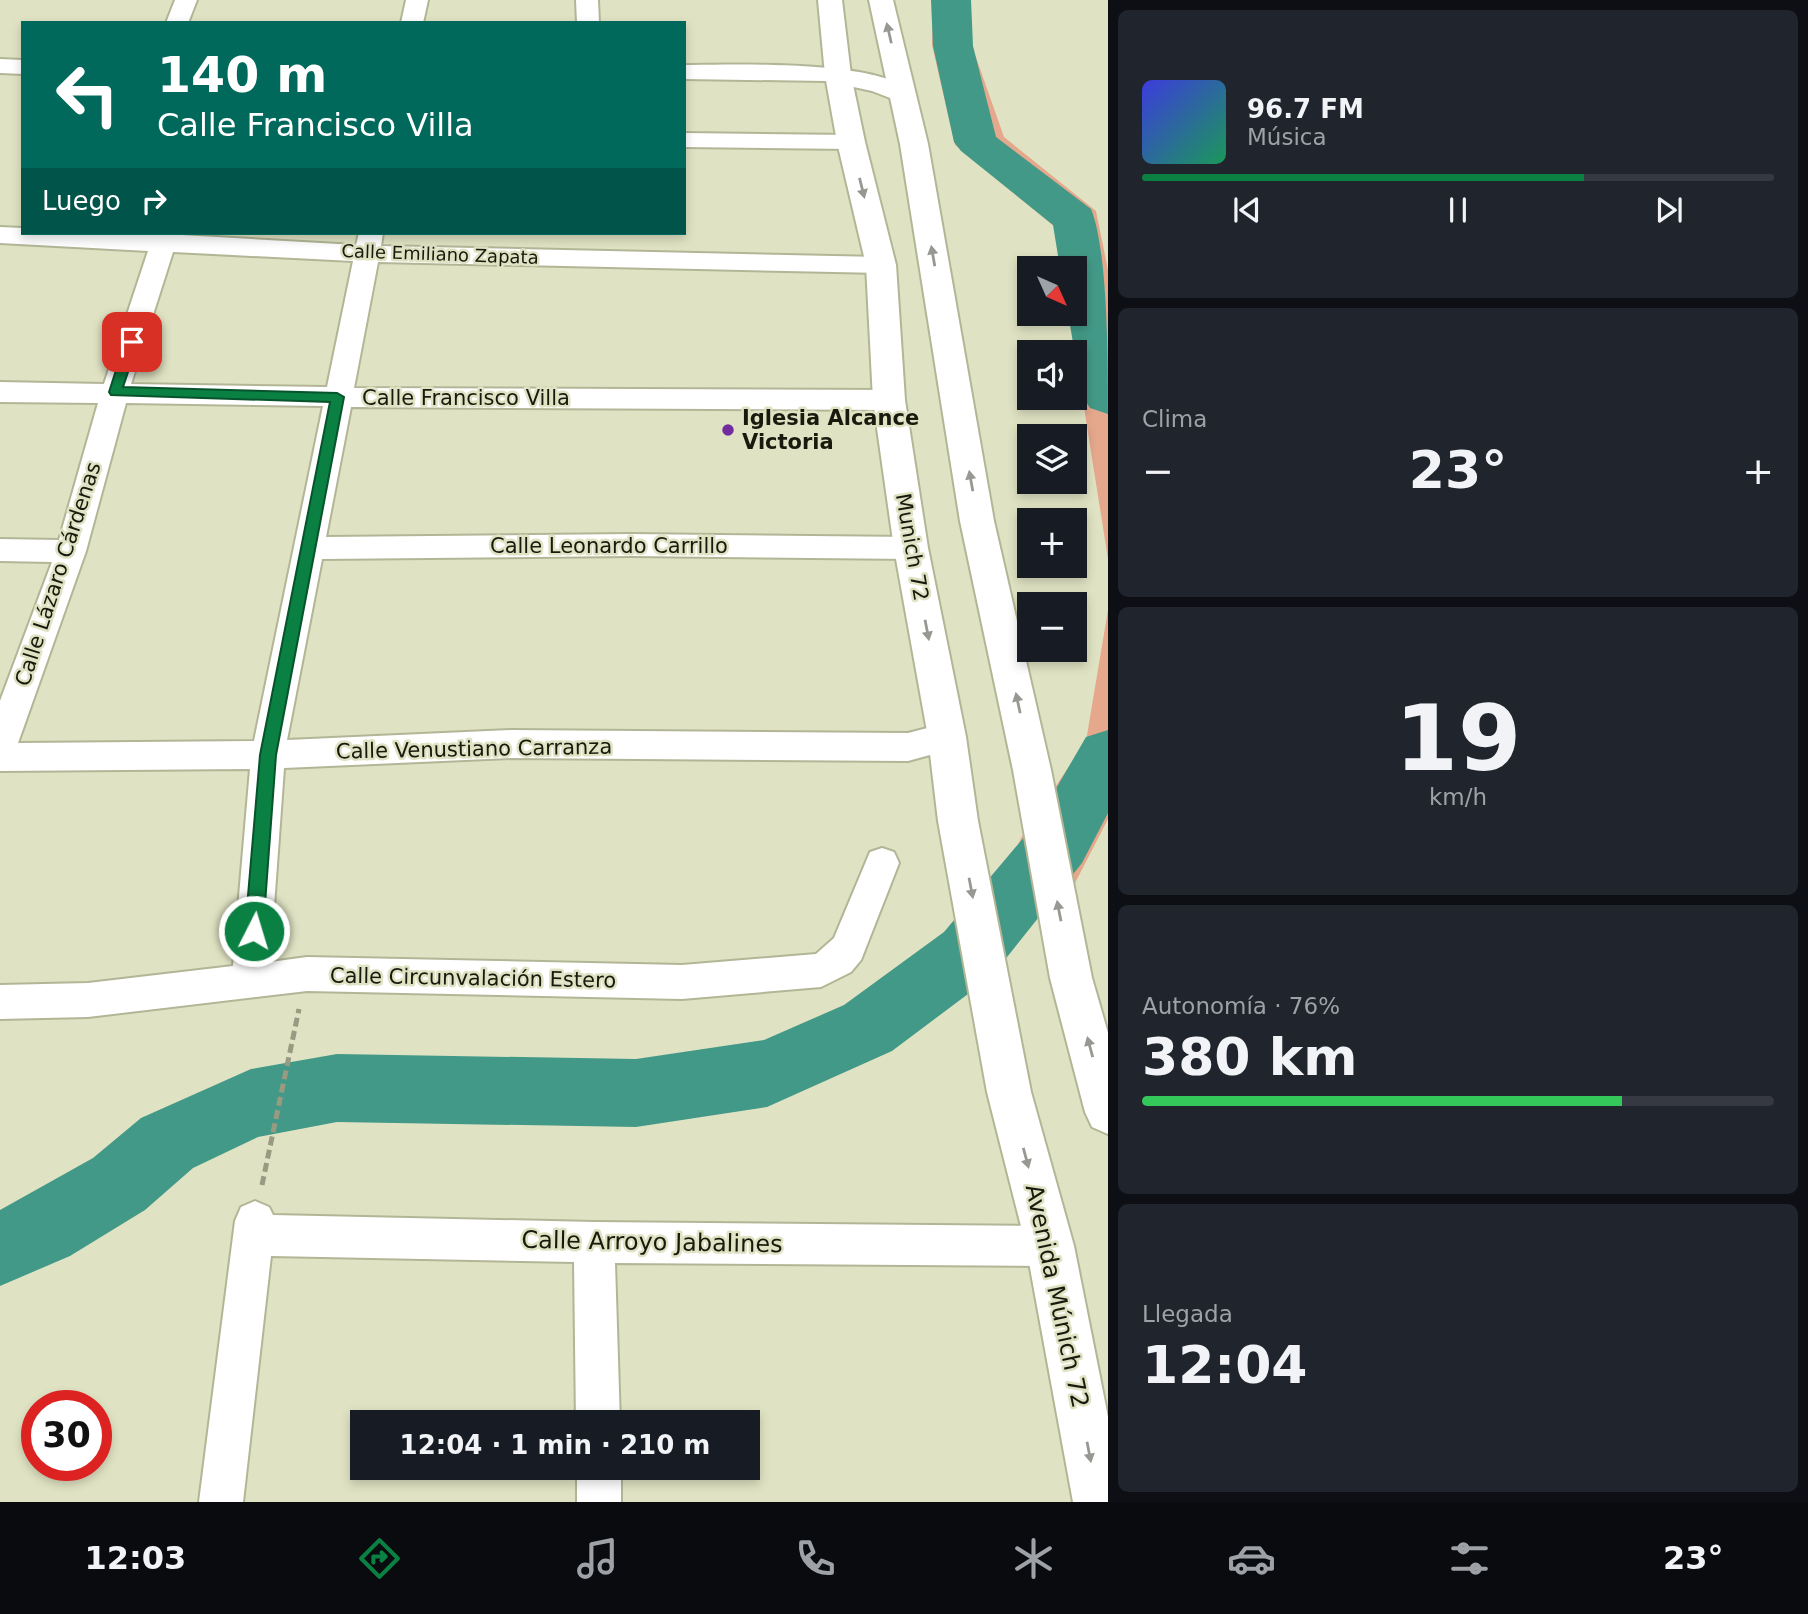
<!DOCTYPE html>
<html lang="es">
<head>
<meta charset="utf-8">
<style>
	:root { --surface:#171b24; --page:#20242c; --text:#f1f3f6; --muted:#9ea1a6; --line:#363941; --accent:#0b8043 }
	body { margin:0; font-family:"DejaVu Sans",sans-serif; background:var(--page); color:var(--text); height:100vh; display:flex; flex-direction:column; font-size:26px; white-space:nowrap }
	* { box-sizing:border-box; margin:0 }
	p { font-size:23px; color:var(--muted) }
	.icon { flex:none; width:38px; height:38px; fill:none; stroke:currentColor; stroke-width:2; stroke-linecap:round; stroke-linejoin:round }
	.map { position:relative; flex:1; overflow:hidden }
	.details { display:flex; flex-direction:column; gap:10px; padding:10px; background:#0d0f14; width:700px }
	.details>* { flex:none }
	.banner { position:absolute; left:21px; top:21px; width:665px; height:214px; border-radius:0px; box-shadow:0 4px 10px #0003; background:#00695c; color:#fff; overflow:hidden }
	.needle { width:46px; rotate:135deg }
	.controls { position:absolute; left:1017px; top:256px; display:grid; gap:14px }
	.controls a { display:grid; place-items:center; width:70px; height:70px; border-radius:0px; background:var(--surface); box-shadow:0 4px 10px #0003; font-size:35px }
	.speed { position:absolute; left:21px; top:1390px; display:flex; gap:14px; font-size:35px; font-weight:700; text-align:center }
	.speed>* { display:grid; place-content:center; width:91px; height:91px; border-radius:50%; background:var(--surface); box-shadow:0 4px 10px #0003; line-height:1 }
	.speed .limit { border:10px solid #d22; background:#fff; color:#111 }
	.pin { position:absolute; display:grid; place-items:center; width:60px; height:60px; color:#fff; margin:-30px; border-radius:14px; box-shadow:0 4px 10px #0006 }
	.me { position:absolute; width:77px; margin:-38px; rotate:5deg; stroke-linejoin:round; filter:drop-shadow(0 0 5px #0008) }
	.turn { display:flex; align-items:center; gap:24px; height:147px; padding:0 21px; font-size:32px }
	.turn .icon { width:91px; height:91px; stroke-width:2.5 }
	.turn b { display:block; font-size:49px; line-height:60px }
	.then { display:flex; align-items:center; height:66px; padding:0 21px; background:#0003; gap:14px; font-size:26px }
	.big { font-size:52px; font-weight:600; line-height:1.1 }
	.details .widget { flex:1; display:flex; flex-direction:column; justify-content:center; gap:10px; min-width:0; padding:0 24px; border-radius:10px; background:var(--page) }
	.details .dial { align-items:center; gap:0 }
	.dial b { font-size:91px; line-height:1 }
	.song { display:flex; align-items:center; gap:21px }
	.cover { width:84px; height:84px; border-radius:10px; background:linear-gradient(135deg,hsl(240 70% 55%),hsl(150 70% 35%)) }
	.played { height:7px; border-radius:4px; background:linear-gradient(90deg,var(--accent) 70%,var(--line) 70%) }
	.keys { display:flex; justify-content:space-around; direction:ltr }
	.heat { display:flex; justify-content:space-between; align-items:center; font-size:38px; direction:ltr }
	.charge { height:10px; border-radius:5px; background:linear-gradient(90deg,#34c759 76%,var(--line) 0) }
	.trip { position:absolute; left:350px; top:1410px; width:410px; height:70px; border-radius:0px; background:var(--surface); box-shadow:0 4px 10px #0003; font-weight:600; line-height:70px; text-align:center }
	.menu { display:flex; height:112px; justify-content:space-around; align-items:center; background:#090b0e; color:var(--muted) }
	.menu .icon { width:49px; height:49px }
	.menu .on { color:var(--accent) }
	.menu b { font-size:32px; color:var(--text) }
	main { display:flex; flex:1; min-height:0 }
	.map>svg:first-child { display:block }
	.green { fill:#e5a88c }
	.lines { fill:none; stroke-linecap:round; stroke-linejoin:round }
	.river { fill:#439987; fill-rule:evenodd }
	.minor-casing { stroke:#b3b696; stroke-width:4 }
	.major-casing { stroke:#b3b696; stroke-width:4 }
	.path { stroke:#989a81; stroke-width:5; stroke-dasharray:9 4.5; stroke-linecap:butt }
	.minor { fill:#fff; fill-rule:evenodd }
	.major { fill:#fff; fill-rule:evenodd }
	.oneway { fill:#989893 }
	.route { fill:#0b8043; stroke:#07532c; stroke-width:2 }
	.poi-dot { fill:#712ca0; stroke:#e0e3c3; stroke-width:2.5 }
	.labels { text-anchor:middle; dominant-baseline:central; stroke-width:5; stroke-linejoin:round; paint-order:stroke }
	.far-street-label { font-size:18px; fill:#191a0e; stroke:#e0e3c3 }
	.street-label { font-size:21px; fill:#191a0e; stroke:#e0e3c3 }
	.poi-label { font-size:21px; font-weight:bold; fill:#191a0e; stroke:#e0e3c3; text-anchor:start }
	.near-street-label { font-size:24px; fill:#191a0e; stroke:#e0e3c3 }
</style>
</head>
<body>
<main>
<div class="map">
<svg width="1108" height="1502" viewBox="0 0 1108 1502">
	<rect width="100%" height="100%" fill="#e0e3c3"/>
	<path class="green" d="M933 0H970L971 43 1004 137 1096 211 1108 270V559L1069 313H1074V268H1061L1055 227 955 145 932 45Z
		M1108 610V819L1074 885 968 954 1021 838 1086 741Z"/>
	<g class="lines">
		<path class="river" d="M931 0H971L973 46 996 137 1091 209C1108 250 1108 362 1108 414L1090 408 1082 396 1068 313H1074V268H1060L1053 225 961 151 954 142 933 46Z
			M1108 730V813L1082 863 992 976 892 1051 767 1107 636 1127 337 1122 258 1137 193 1168 145 1210 70 1256 0 1286V1210L93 1158 141 1118 251 1069 337 1054 636 1059 764 1040 844 1005 944 932 1036 823 1086 737Z"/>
		<defs>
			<path id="minor" d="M175 0H197L188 23H166Z
				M406 0H428L423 23H401Z
				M576 0H598L599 23H577Z
				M0 59 23 60V74L0 73Z
				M684 65C729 65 889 58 915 96L911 101 903 103 872 91 826 81 684 79Z
				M684 133 851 135 859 137 863 142 859 147 851 149 684 147Z
				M0 227 23 228V233L164 234 356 245 359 233H383L381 246 881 257 890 259 894 265 890 271 881 273 378 262 354 388 889 390 899 393 903 400 899 407 889 410 351 407 326 537 631 534 911 537 922 540 926 548 922 556 911 559 631 556 322 559 287 740 511 730 908 733 947 723 959 727 964 737 959 747 908 761 511 758 284 768 270 962 307 957 682 965 816 954 834 938 870 852 882 848 894 852 899 863 861 960 851 972 821 987 682 999 307 991 88 1017 0 1019V985L88 983 233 966 250 769 0 771V701L52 562 0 561V539L59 540 98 403 0 402V382L104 384 148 251 0 243ZM173 252 353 261 327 387 131 384ZM126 403 323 406 254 741 18 743 86 551Z
				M255 1201 269 1207 273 1215 594 1222 1050 1226 1064 1232 1070 1246 1064 1260 1050 1266 615 1263 620 1423H576L574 1262 271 1256 243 1502H199L235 1221 241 1207Z
				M577 1468H621V1502H577Z"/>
			<path id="major" d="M818 0H842L851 75 865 142 896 265 905 400 928 548 966 737 978 821 1031 1092 1074 1246 1108 1417V1502H1073L1026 1246 987 1092 938 821 928 737 894 548 873 400 866 265 837 142 825 75Z
				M869 0H893L928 144 994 521 1051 770 1092 978 1108 1033V1134L1092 1127 1085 1112 1050 978 1013 770 960 521 900 144Z"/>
		</defs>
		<use href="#minor" class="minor-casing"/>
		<use href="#major" class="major-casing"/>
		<path class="path" d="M262 1185 299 1009"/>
		<use href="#minor" class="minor"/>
		<use href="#major" class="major"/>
	</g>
	<defs><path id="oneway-solid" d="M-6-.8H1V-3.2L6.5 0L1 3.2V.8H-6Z" transform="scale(1.75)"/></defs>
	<g class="oneway">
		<use href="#oneway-solid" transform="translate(889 33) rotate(-103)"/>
		<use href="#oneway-solid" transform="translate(862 188) rotate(76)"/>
		<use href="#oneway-solid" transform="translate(933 256) rotate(-100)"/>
		<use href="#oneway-solid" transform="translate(971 481) rotate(-100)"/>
		<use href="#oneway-solid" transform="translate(927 630) rotate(79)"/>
		<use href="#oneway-solid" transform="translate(1018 703) rotate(-102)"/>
		<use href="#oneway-solid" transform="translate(971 888) rotate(79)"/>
		<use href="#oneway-solid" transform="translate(1059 911) rotate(-101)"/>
		<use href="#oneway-solid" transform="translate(1090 1047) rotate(-105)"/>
		<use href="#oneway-solid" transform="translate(1026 1158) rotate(75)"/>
		<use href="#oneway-solid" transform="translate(1089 1452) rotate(79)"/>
	</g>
	<path class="route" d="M132 337 138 342 123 387 337 393 344 397 276 755 263 931 260 936 254 939 248 936 245 931 260 755 330 402 111 395 109 392 125 342Z"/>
	<circle class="poi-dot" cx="728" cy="430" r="7"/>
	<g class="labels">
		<g class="far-street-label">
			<text transform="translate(440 254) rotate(2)">Calle Emiliano Zapata</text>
		</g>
		<g class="street-label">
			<text x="466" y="398">Calle Francisco Villa</text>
			<text x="609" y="546">Calle Leonardo Carrillo</text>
			<text transform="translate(912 547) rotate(80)">Munich 72</text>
			<text transform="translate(58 574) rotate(-72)">Calle Lázaro Cárdenas</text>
			<text transform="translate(474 749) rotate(-1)">Calle Venustiano Carranza</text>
			<text transform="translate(473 978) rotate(1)">Calle Circunvalación Estero</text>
		</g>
		<g class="poi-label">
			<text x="742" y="418">Iglesia Alcance<tspan x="742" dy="24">Victoria</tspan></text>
		</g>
		<g class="near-street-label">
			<text transform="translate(652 1242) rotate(1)">Calle Arroyo Jabalines</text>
			<text transform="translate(1057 1296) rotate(78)">Avenida Múnich 72</text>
		</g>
	</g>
</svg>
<div class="controls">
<a><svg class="needle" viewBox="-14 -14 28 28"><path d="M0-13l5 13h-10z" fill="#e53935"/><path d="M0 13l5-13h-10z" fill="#9ea1a6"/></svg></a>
<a><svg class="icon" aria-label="sound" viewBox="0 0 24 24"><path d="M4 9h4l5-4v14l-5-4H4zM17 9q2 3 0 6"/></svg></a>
<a><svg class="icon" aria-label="layers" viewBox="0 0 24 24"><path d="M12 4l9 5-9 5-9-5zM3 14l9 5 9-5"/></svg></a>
<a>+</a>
<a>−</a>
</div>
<div class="speed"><div class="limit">30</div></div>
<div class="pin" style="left:132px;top:342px;background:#d93025"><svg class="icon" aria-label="arrive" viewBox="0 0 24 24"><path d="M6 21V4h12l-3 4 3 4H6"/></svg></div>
<svg class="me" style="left:254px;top:931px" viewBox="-20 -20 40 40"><circle r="17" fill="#0b8043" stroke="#fff" stroke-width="3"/><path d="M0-11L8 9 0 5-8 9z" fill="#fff"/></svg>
<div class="trip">12:04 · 1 min · 210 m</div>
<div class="banner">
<div class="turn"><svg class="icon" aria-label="left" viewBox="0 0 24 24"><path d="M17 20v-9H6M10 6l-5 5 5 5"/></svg><div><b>140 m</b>Calle Francisco Villa</div></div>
<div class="then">Luego<svg class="icon" aria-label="right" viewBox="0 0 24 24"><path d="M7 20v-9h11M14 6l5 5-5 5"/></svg></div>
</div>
</div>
<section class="details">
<div class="widget">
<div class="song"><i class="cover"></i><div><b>96.7 FM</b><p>Música</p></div></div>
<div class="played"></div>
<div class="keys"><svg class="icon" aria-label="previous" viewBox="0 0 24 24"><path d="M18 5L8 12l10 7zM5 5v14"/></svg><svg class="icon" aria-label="pause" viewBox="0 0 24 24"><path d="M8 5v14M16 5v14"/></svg><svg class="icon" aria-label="next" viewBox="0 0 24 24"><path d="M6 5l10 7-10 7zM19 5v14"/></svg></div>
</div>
<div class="widget"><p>Clima</p>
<div class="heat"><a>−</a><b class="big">23°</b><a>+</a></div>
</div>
<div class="widget dial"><b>19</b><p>km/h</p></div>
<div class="widget"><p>Autonomía · 76%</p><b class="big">380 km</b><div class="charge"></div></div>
<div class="widget"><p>Llegada</p><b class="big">12:04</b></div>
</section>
</main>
<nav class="menu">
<b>12:03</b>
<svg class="icon on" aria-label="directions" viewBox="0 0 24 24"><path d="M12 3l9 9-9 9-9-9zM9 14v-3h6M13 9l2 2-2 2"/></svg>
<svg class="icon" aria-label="music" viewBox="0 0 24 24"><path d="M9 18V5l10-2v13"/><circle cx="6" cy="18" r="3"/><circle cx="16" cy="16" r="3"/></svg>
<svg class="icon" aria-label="phone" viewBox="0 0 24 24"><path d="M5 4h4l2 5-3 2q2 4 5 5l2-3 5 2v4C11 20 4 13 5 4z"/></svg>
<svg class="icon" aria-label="climate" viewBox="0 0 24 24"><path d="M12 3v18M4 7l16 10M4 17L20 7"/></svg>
<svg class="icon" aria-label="car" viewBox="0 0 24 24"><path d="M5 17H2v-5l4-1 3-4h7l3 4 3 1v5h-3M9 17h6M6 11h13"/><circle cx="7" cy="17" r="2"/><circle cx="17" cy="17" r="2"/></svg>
<svg class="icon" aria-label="filters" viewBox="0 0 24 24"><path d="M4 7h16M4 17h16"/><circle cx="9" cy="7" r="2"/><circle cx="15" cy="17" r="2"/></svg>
<b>23°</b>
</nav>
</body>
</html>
